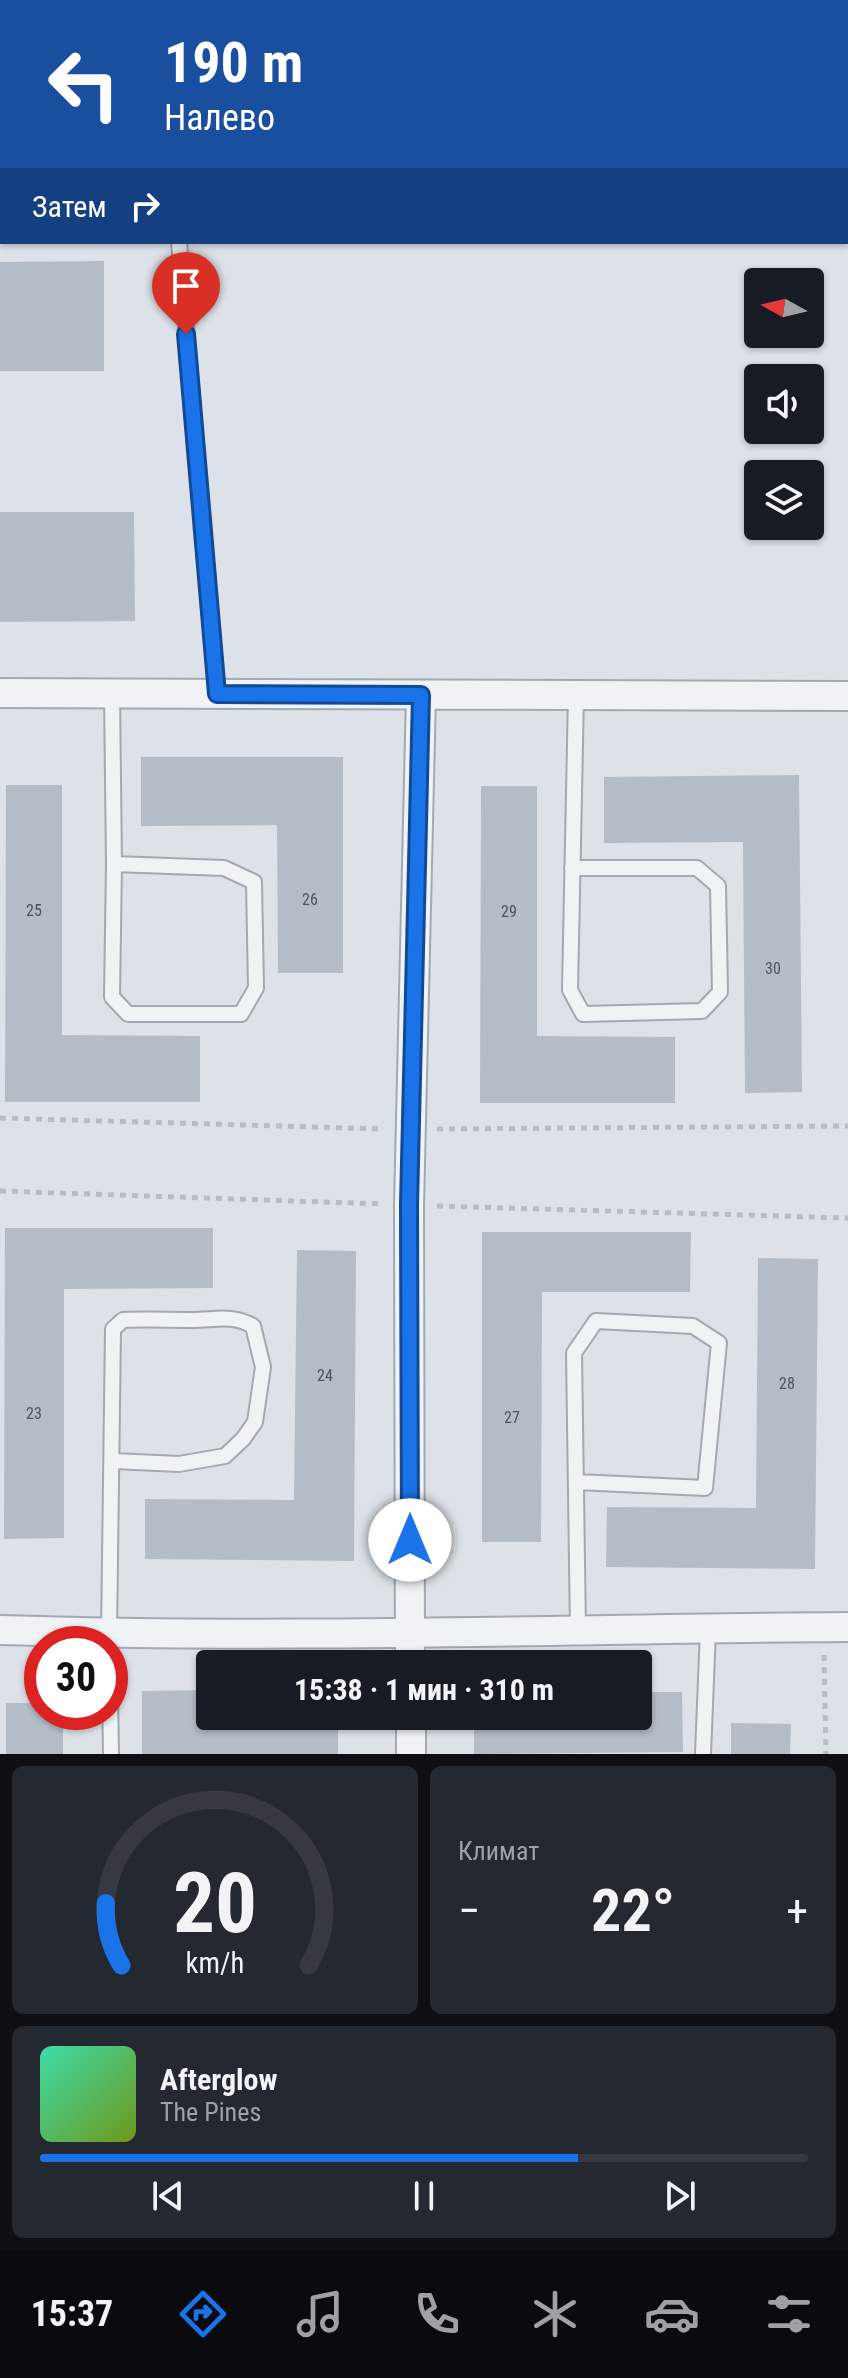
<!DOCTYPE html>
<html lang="ru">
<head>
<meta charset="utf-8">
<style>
	:root { --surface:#171b24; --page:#242831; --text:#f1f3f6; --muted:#9ea1a6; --line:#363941; --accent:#1a73e8 }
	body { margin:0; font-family:"Roboto Condensed",sans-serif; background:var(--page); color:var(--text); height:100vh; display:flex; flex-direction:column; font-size:30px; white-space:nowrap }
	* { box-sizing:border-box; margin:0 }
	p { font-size:26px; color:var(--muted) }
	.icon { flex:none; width:44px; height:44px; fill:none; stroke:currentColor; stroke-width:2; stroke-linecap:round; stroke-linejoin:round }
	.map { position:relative; height:1754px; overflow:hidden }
	.sheet { display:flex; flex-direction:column; gap:12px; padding:12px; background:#0d0f14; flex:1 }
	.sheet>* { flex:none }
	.top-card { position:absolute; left:0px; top:0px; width:848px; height:244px; box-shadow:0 2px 6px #0004; background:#1a4fa0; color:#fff; overflow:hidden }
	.needle { width:52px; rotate:278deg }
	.fabs { position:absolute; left:744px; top:268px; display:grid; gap:16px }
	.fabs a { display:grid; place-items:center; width:80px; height:80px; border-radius:8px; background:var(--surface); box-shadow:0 2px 6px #0004; font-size:40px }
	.speed { position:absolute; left:24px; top:1626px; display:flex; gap:16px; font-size:40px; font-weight:700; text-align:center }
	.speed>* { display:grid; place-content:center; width:104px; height:104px; border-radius:50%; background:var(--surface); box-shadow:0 2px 6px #0004; line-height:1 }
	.speed .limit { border:12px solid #d22; background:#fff; color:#111 }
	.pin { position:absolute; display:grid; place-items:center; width:68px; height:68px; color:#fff; margin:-82px -34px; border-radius:50% 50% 50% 0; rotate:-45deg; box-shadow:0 0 8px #0007 }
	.pin .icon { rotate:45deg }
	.me { position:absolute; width:88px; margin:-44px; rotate:0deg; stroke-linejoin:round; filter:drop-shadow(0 0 6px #0008) }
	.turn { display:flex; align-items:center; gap:28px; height:168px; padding:0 32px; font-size:36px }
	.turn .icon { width:104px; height:104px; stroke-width:2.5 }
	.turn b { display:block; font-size:56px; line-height:68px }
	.then { display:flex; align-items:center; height:76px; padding:0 32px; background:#0003; gap:16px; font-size:30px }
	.big { font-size:60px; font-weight:700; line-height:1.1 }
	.sheet .card { flex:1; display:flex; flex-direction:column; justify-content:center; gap:12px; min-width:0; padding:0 28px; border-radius:12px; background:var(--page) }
	.sheet .dial { align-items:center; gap:0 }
	.dial svg { height:208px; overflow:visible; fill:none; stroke:var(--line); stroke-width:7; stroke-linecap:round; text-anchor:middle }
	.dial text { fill:var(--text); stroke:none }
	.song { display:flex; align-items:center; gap:24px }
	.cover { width:96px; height:96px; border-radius:12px; background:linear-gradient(135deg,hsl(160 70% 55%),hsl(80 70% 35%)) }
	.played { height:8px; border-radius:4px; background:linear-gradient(90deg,var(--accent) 70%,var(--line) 70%) }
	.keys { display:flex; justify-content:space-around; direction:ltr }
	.heat { display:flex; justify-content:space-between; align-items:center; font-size:44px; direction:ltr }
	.sheet .tiles { flex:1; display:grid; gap:12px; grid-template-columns:1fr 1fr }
	.card:last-child { grid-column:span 2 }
	.trip { position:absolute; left:196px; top:1650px; width:456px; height:80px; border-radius:8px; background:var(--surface); box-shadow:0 2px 6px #0004; font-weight:700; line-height:80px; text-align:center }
	.tabs { display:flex; height:128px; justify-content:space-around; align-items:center; background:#090b0e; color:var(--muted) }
	.tabs .icon { width:56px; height:56px }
	.tabs .active { color:var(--accent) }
	.tabs b { font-size:36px; color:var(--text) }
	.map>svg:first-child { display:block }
	.building { fill:#b4bcc5 }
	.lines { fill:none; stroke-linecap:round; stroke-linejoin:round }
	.lane-casing { stroke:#a2a9b2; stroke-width:18 }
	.street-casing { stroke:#a2a9b2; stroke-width:32 }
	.path { stroke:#b7bdc3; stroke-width:5; stroke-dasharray:6 6; stroke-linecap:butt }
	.lane { stroke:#f0f3f6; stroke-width:14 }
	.street { stroke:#f0f3f6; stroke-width:28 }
	.route-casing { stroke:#114b97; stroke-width:20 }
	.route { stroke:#1a73e8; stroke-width:14 }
	.labels { text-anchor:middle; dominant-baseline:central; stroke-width:6; stroke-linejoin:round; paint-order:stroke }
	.number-label { font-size:16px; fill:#4a5461 }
</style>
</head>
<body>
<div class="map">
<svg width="848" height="1754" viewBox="0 0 848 1754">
	<rect width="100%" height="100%" fill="#dde2e8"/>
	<path class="building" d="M104 261V371H0V262Z
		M0 512H134L135 621 0 622Z
		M141 757H343V973H278L277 825 141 826Z
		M799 775 802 1092 745 1093 743 842 604 843V777Z
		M6 785H62V1035L200 1036V1102H5Z
		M481 786H537V1036L675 1037V1103H480Z
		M5 1228H213V1288L64 1289V1538L4 1539Z
		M482 1232H691L690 1292H542L541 1542H482Z
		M297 1250 356 1251 354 1561 145 1559V1499L294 1500Z
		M758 1258 818 1259 815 1569 606 1567 607 1507 756 1508Z
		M210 1690V1716H338V1754H142V1691Z
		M638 1692H682L683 1752 474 1754V1716H638Z
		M6 1703H42V1712H63V1754H6Z
		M731 1723 791 1724 790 1754H731Z"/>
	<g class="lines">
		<defs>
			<path id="lane" d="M159 0 160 2
				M0 181H2
				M179 242 217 694
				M112 693 114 864 112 997 128 1014H241L256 988 254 882 224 868 114 864
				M572 868H697L718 886 720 992 702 1011 583 1014 570 990 576 695
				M577 1482 705 1488 719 1343 693 1326 596 1321 574 1353 578 1632
				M109 1635 113 1329 123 1320C146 1319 169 1320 192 1320 215 1320 232 1314 253 1326L263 1367 255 1422 243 1439 225 1456 179 1464 113 1461
				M110 1694 111 1754
				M703 1754 708 1630"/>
			<path id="street" d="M0 693 848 696
				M0 1630C283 1639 565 1629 848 1627
				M410 1664 409 1205 421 695
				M411 1716V1754"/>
		</defs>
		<use href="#lane" class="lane-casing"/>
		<use href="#street" class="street-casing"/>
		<path class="path" d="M0 1118 383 1129
			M437 1129 848 1126
			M0 1191 383 1204
			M437 1206 848 1218
			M824 1655 826 1754"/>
		<use href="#lane" class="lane"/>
		<use href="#street" class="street"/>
	</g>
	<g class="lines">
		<defs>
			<path id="route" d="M186 334 217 694 421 695 409 1205 410 1540"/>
		</defs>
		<use href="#route" class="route-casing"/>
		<use href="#route" class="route"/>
	</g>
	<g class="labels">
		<g class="number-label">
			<text x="310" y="899">26</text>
			<text x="34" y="910">25</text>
			<text x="509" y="911">29</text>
			<text x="773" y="968">30</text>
			<text x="325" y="1375">24</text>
			<text x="787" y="1383">28</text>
			<text x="34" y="1413">23</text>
			<text x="512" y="1417">27</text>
		</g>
	</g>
</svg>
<div class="fabs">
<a><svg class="needle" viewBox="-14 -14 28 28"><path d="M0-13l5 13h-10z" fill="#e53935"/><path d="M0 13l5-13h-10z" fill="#9ea1a6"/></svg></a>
<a><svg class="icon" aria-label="sound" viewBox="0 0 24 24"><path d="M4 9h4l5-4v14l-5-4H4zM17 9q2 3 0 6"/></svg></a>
<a><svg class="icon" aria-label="layers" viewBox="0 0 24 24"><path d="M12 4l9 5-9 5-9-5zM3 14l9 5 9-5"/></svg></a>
</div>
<div class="speed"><div class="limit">30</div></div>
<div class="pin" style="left:186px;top:334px;background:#d93025"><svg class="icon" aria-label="arrive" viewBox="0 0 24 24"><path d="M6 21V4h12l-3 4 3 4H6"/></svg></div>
<svg class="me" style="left:410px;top:1540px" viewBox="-20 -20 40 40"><circle r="19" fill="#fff"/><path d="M0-13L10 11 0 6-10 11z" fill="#1a73e8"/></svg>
<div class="trip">15:38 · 1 мин · 310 m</div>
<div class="top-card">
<div class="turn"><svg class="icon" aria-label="left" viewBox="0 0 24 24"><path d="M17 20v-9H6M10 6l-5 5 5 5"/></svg><div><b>190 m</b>Налево</div></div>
<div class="then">Затем<svg class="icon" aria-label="right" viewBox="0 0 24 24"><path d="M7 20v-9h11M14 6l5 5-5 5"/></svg></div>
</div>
</div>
<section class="sheet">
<div class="tiles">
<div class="card dial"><svg viewBox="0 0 100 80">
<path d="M14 69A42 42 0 1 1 86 69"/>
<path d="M14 69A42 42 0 0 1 8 45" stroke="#1a73e8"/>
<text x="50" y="56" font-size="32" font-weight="700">20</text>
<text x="50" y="72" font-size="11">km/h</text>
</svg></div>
<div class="card"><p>Климат</p>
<div class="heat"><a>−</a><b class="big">22°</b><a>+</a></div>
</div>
<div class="card">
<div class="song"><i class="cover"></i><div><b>Afterglow</b><p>The Pines</p></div></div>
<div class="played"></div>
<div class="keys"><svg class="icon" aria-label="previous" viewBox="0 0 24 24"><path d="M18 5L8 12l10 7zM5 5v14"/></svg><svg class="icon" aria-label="pause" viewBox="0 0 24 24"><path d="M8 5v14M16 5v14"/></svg><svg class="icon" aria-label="next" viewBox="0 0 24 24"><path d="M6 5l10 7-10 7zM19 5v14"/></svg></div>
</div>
</div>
</section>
<nav class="tabs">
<b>15:37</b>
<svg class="icon active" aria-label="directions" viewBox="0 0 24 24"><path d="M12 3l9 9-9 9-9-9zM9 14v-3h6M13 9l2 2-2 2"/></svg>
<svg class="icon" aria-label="music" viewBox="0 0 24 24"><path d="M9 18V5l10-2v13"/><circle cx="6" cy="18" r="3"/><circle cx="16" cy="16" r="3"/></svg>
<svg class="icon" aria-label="phone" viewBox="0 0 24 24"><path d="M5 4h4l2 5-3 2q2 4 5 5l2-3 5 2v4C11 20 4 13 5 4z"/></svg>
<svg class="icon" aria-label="climate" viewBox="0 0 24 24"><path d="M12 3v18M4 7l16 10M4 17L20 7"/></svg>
<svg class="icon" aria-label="car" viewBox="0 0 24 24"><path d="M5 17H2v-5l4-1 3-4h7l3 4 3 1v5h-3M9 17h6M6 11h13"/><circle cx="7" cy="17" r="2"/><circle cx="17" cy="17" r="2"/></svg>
<svg class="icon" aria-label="filters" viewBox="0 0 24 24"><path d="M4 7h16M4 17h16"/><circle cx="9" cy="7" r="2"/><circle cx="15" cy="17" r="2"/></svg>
</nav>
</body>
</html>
